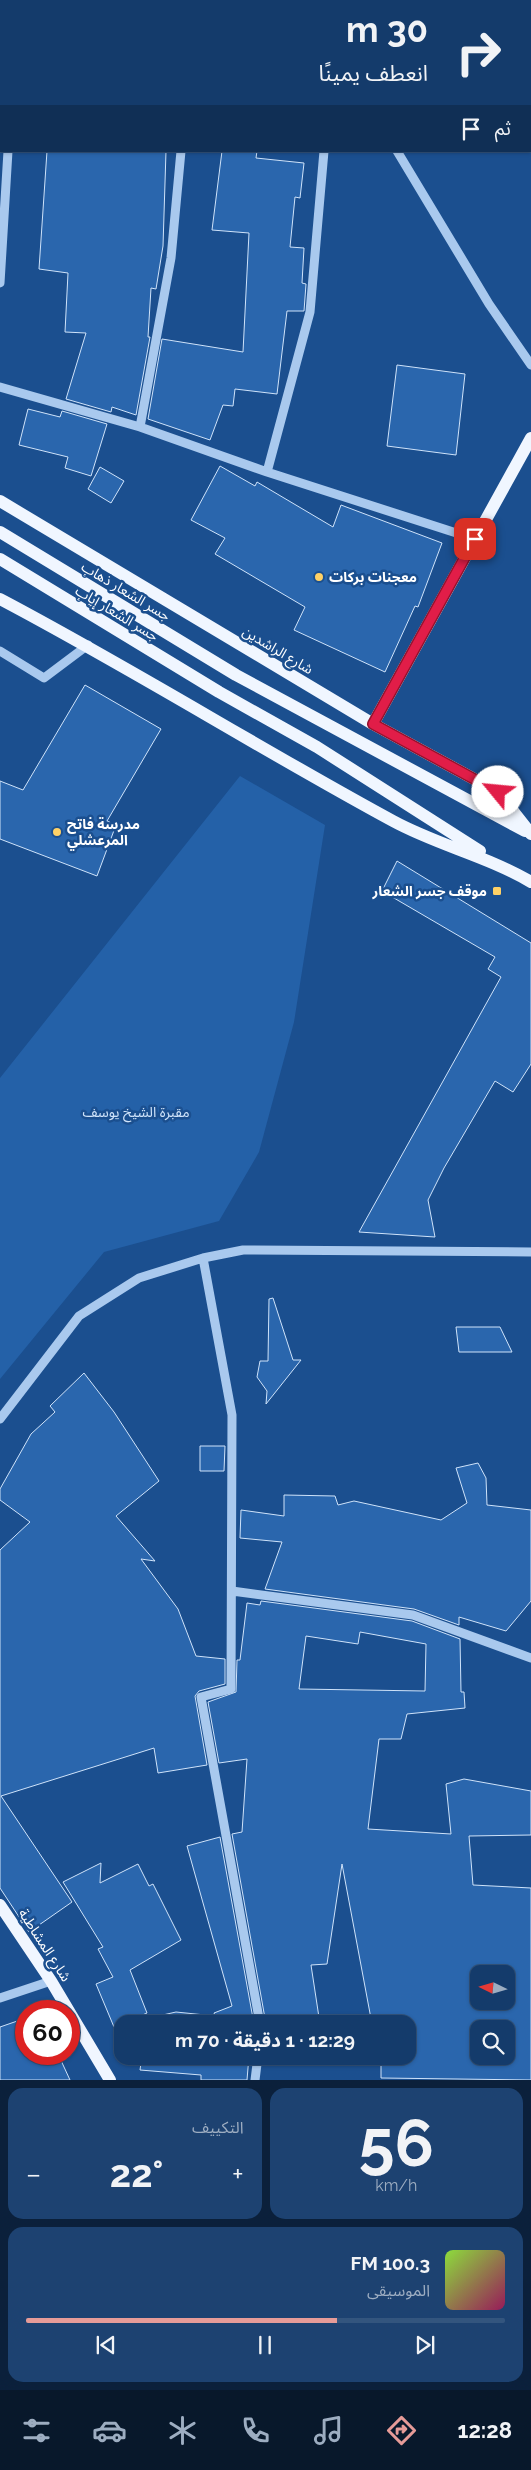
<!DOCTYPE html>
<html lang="ar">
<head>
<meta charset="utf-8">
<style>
	:root { --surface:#143b6b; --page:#1d4271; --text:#f1f3f6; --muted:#9dadc1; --line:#33557e; --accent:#e69b98 }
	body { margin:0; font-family:Raleway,"Noto Sans Arabic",sans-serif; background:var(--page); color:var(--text); direction:rtl; height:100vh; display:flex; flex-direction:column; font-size:19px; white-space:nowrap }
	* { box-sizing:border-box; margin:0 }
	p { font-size:16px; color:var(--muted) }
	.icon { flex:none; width:28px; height:28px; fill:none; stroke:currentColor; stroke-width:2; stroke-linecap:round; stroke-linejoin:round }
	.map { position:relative; height:2080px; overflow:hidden; direction:ltr }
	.panel { display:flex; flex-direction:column; gap:8px; padding:8px; background:#0b203b; flex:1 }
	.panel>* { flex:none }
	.banner { position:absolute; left:0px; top:0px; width:531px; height:152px; box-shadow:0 1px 4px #0004,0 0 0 1px var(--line); direction:rtl; background:#143b6b; color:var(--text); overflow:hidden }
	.needle { width:32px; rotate:275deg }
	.controls { position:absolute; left:470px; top:1965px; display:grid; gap:10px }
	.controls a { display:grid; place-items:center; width:45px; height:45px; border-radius:10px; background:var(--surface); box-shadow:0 1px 4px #0004,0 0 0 1px var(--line); font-size:25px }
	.speed { position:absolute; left:15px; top:2000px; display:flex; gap:10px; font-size:25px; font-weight:700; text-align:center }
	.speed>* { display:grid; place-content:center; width:65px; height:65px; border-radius:50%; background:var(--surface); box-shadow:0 1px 4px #0004,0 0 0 1px var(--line); line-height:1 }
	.speed .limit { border:8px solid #d22; background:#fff; color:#111 }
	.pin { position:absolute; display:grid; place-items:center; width:42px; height:42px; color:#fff; margin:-21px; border-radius:10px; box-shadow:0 2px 8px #0006 }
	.me { position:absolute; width:55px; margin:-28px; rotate:298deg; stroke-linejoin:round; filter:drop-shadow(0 0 4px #0008) }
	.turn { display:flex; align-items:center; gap:18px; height:105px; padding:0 20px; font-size:22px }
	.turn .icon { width:65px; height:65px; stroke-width:2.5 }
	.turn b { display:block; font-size:35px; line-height:42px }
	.then { display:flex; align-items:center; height:48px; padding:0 20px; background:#0003; gap:10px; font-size:19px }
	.big { font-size:38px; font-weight:700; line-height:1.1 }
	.panel .widget { flex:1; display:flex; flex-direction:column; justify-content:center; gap:8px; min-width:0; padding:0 18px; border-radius:15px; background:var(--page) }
	.panel .dial { align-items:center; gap:0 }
	.dial b { font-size:65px; line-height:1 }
	.song { display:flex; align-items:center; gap:15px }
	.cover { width:60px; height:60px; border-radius:8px; background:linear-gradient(135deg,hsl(90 70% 55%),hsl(330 70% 35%)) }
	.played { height:5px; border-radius:2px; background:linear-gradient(90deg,var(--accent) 65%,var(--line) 65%) }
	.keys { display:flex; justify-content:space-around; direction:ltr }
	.heat { display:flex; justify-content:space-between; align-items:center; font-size:28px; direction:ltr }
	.panel .tiles { flex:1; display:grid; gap:8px; grid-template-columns:1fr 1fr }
	.widget:last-child { grid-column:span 2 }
	.trip { position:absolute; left:114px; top:2015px; width:302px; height:50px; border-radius:15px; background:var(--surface); box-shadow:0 1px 4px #0004,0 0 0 1px var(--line); font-weight:700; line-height:50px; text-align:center; direction:rtl }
	.dock { display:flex; height:80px; justify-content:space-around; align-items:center; background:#08182b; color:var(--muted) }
	.dock .icon { width:35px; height:35px }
	.dock .active { color:var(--accent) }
	.dock b { font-size:22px; color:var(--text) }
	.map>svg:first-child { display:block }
	.green { fill:#2461a8 }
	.building { fill:#2a66ad; stroke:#cfe3fa; fill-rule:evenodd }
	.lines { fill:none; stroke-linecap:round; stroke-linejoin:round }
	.minor { stroke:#a9c9ee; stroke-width:9 }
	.major { stroke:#f0f6ff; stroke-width:12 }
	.route-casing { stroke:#92132f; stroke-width:12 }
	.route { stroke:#e11d48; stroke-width:9 }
	.poi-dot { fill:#ffd166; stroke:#1b4f8f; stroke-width:2 }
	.labels { text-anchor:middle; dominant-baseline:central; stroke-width:5; stroke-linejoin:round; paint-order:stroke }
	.poi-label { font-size:14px; font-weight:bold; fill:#fff; stroke:#1b4f8f; text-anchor:start }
	.street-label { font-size:14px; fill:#fff; stroke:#1b4f8f }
	.park-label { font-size:14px; fill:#cfe3fa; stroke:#1b4f8f }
</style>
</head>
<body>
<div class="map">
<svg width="531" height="2080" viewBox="0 0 531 2080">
	<rect width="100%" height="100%" fill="#1b4f8f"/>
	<path class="green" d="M240 776 325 825 294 1022 259 1152 219 1221 104 1252 0 1379V1078Z"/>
	<path class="building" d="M47 151H166L163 246 156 289 151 288 148 337H150L136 415 112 407 111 412 66 399 86 333 65 332 68 273 39 269Z
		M222 151H257L256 158 304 163 300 198 295 197 290 247 304 248 302 283 306 284 304 311H287L277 394 235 389 233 406 223 405 210 440 148 419 162 339 243 352 249 233 212 230Z
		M397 365 465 374 456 455 387 446Z
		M28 409 60 417 62 411 107 424 91 476 65 468 68 457 19 445Z
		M220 466 255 486 257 482 333 527 341 505 442 543 418 607 415 606 385 672 294 630 305 607 215 554 225 538 191 520Z
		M100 467 124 481 111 503 88 489Z
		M85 685 161 729 107 821 116 825 97 876 0 839V781L23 790Z
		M397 861 531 943V1064L513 1092 495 1081 444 1168 428 1200 435 1237 359 1232 501 977 488 969 495 957 382 891Z
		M273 1298 293 1360H301L266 1404 267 1391 257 1377 260 1361H268L269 1299Z
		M456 1327H500L512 1352H459Z
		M84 1373 114 1412 159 1481 116 1516 155 1561 141 1559 178 1609 196 1656 225 1659V1684L199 1691 195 1696 207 1765 158 1773 154 1748 1 1796 72 1902 29 1932 0 1888V1550L30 1522 0 1500V1489L31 1434 55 1412 50 1406Z
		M200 1446H225L224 1471H200Z
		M478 1463 486 1478 487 1505 531 1510V1601L506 1631 459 1617V1625L414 1609 265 1589 282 1542 240 1538 241 1510 284 1516V1495L335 1496 338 1505 354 1501 441 1520 467 1503 456 1468Z
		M261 1601 412 1621 460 1639 461 1692H464L465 1708 407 1714 401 1739H379L368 1829 451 1834 446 1784 464 1779 531 1791V1835L469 1836 473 1885 531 1888V2080L381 2078V2056H408V2024H372L342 1864 327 1964 311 1965 320 2024H266L232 1834 242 1832 247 1759 219 1763 208 1702 236 1692 237 1660H240L247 1603 260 1605ZM360 1632 426 1644 425 1691 299 1689 306 1636 358 1644ZM479 1974H506V2001H479ZM479 2029H506V2056H479Z
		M220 1837 254 2024H144L145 2019 176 2012 215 2016 214 2013 232 2006 187 1846Z
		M101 1863 100 1883 138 1864 149 1886 153 1884 181 1940 130 1970 147 2013 114 2027 96 1984 113 1977 98 1949 103 1947 63 1882Z
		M26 2018V2054H58L70 2080H0V2027Z
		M142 2056H249L247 2080H201V2075L140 2070Z"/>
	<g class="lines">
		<path class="minor" d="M309 0 310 1
			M18 1V0
			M197 1V0
			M0 61H1
			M530 82H531
			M397 151 489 304 531 365
			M0 283 8 151
			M0 387 140 427 267 472 475 539
			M140 427 171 258 181 151
			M267 472 310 312 324 151
			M0 651 44 678 88 645
			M203 1258 232 1415 231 1689 201 1697 260 2024
			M0 1419 79 1316 139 1278 203 1258 243 1250 531 1252
			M232 1591 413 1615 531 1658
			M0 1998 51 1981
			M255 2080 258 2056"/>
		<path class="major" d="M0 501 373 724 498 792 531 834
			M0 532 236 675 525 831
			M0 559 219 692 317 747 480 851
			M0 599C133 669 260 749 393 821 437 845 487 856 531 882
			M373 724 531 438
			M0 1905 51 1981 110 2080"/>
	</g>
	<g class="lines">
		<defs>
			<path id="route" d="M475 539 373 724 498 792"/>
		</defs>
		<use href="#route" class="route-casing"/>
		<use href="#route" class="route"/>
	</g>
	<g class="poi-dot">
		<circle cx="319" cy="577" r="5"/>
		<circle cx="57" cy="832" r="5"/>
		<rect x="492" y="886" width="10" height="10" rx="2.5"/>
	</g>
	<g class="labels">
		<g class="poi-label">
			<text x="329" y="577">معجنات بركات</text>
			<text x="67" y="824">مدرسة فاتح<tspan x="67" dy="16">المرعشلي</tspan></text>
			<text x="487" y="891" text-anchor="end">موقف جسر الشعار</text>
		</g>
		<g class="street-label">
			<text transform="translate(126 591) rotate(31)">جسر الشعار ذهاب</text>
			<text transform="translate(117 613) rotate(31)">جسر الشعار إياب</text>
			<text transform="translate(278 650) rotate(31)">شارع الراشدين</text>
			<text transform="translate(45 1945) rotate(57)">شارع المشاطية</text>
		</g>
		<g class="park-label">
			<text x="136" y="1112">مقبرة الشيخ يوسف</text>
		</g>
	</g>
</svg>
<div class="controls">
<a><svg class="needle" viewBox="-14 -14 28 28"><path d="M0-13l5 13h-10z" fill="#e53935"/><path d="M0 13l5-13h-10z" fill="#9dadc1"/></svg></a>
<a><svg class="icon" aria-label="search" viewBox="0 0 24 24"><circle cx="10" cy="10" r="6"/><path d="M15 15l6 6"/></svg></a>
</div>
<div class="speed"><div class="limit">60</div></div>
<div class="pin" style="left:475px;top:539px;background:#d93025"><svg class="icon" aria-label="arrive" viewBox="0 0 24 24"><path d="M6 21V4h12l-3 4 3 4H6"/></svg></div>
<svg class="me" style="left:498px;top:792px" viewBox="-20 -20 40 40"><circle r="19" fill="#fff"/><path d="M0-13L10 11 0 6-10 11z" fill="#e11d48"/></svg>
<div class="trip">12:29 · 1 دقيقة · 70 m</div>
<div class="banner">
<div class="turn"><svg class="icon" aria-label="right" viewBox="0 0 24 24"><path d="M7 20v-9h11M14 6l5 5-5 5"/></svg><div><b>30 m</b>انعطف يمينًا</div></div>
<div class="then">ثم<svg class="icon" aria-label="arrive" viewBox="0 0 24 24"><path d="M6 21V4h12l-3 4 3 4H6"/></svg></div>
</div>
</div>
<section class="panel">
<div class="tiles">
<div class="widget dial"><b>56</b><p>km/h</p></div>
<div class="widget"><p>التكييف</p>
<div class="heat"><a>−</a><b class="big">22°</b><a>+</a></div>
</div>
<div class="widget">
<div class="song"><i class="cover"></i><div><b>100.3 FM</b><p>الموسيقى</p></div></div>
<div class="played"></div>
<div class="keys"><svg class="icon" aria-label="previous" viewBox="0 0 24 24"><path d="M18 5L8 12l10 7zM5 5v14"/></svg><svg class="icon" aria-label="pause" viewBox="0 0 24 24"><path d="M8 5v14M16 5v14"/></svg><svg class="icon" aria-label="next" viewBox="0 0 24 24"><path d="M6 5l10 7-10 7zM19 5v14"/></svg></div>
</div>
</div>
</section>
<nav class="dock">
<b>12:28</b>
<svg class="icon active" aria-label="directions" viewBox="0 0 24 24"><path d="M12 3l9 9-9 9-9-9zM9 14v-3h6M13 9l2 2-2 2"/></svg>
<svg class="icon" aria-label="music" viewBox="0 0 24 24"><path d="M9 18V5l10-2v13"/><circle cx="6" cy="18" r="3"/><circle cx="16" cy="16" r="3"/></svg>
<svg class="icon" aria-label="phone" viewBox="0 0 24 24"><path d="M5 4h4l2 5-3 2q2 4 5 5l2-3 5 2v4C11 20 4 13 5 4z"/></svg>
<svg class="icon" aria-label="climate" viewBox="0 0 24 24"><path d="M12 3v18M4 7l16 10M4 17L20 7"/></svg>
<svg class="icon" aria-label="car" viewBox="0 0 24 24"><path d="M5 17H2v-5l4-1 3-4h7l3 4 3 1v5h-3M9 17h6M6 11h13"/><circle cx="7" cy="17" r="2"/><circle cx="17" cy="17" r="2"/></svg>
<svg class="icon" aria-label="filters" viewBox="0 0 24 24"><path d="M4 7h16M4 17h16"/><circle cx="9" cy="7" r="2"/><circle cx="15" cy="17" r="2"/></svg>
</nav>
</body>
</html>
